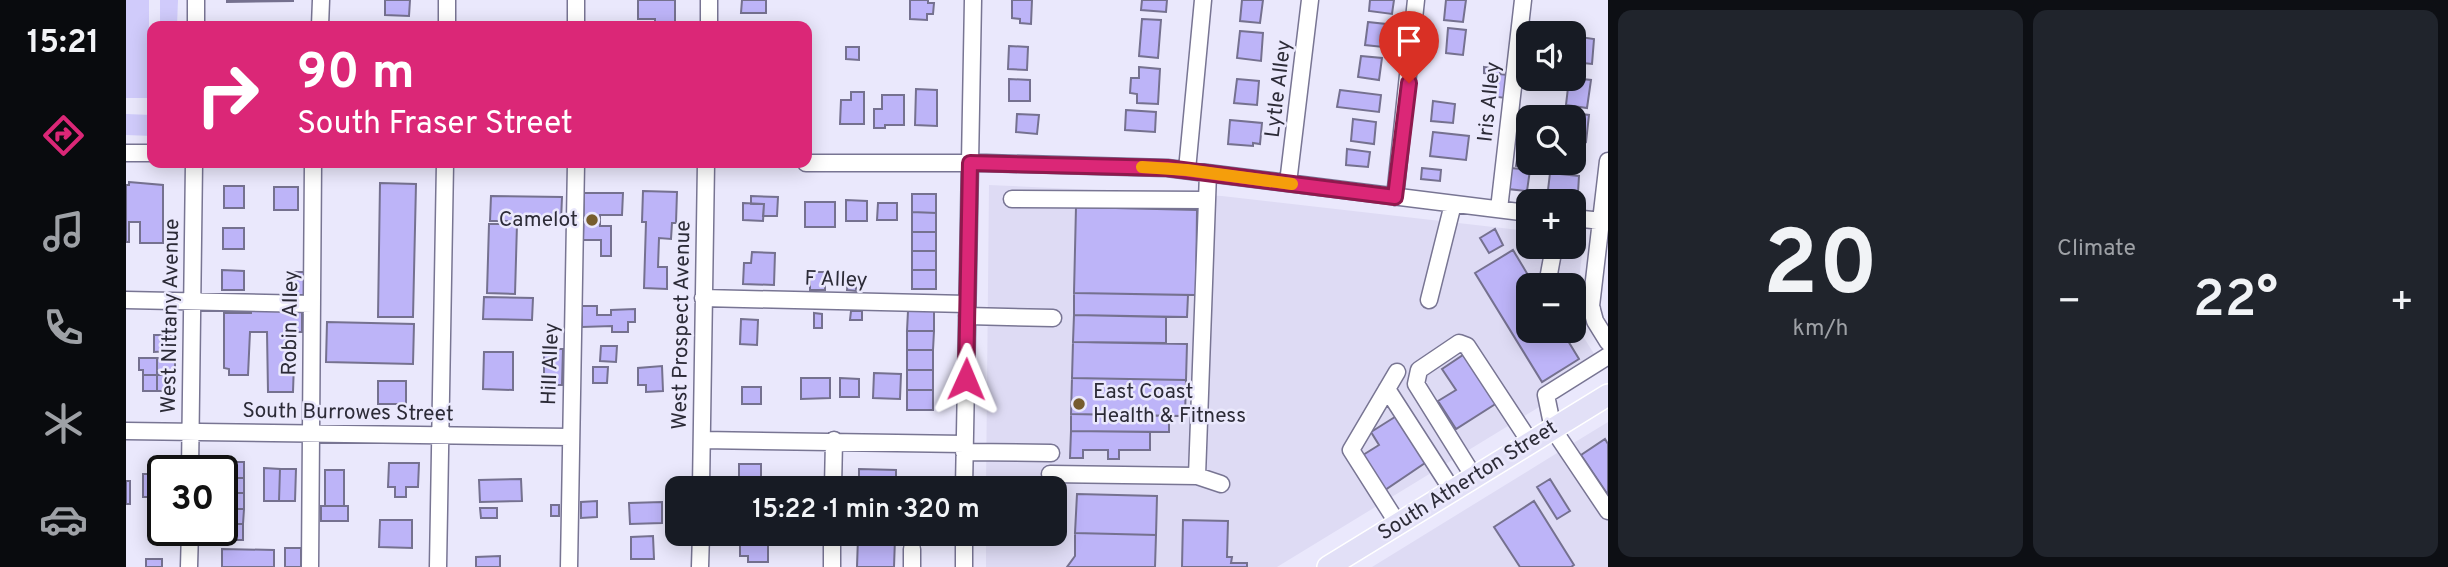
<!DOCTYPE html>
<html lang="en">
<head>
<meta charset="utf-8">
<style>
	:root { --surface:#171b24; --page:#20242c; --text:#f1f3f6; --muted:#9ea1a6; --accent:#db2777 }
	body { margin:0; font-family:Overpass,sans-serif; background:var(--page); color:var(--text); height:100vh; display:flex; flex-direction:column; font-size:26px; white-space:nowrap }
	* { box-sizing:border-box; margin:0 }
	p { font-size:23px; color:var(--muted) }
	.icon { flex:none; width:38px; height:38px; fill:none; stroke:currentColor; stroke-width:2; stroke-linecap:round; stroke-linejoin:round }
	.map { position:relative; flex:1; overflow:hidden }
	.sheet { display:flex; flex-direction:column; gap:10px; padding:10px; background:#0d0f14; width:840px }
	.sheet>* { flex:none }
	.top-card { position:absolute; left:21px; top:21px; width:665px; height:147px; border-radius:14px; box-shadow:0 4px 18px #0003; background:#db2777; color:#fff; overflow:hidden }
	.fabs { position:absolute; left:1390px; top:21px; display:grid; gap:14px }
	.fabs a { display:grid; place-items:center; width:70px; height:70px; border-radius:14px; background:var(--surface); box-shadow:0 4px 18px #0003; font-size:35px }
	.speed { position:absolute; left:21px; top:455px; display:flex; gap:14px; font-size:35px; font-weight:700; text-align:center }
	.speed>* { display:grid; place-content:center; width:91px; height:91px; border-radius:50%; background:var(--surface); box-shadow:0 4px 18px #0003; line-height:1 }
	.speed .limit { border:4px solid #111; border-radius:10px; background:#fff; color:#111 }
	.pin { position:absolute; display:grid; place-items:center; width:60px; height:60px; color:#fff; margin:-72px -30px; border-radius:50% 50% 50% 0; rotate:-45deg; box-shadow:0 0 7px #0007 }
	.pin .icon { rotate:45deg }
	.me { position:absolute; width:77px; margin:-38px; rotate:1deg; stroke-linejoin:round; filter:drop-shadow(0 0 5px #0008) }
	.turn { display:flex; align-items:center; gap:24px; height:147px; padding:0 35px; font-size:32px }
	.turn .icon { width:91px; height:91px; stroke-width:2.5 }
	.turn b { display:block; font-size:49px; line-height:60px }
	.big { font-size:52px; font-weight:600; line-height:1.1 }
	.sheet .tile { flex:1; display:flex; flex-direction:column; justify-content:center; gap:10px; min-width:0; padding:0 24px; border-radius:14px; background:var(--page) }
	.sheet .dial { align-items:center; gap:0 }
	.dial b { font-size:91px; line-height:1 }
	.heat { display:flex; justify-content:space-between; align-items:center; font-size:38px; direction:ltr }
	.sheet .tiles { flex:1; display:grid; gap:10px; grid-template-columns:repeat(2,1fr) }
	.trip { position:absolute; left:539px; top:476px; width:402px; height:70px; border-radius:14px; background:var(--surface); box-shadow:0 4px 18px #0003; font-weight:600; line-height:70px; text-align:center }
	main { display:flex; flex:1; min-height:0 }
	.dock { display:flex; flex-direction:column; width:126px; justify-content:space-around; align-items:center; background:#090b0e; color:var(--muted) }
	.dock .icon { width:49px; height:49px }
	.dock .selected { color:var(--accent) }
	.dock b { font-size:32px; color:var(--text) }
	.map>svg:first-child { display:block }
	.built { fill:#dedbf4; fill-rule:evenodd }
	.green { fill:#d0cbfb }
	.building { fill:#bdb4f8; stroke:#75718f; stroke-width:2 }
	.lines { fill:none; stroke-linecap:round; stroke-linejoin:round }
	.minor-casing { stroke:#787593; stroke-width:19 }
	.major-casing { stroke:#fff; stroke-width:24 }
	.minor { stroke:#fff; stroke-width:16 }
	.major { stroke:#e2e0f7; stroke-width:21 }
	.route-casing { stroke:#8e194d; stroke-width:18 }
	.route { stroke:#db2777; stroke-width:12 }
	.slow { stroke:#f59e0b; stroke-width:12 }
	.poi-dot { fill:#765c2e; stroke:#eae8fc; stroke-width:2.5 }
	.labels { text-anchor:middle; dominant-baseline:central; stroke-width:5; stroke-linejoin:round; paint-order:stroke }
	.street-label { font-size:21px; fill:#2c2b37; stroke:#eae8fc }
	.poi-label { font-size:21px; fill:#2c2b37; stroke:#eae8fc; text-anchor:end }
</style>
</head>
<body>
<main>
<nav class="dock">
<b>15:21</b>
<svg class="icon selected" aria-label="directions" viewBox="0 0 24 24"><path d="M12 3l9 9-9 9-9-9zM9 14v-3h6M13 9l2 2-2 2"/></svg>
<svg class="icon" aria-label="music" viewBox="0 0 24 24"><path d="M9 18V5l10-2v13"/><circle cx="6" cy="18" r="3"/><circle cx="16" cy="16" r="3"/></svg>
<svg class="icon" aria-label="phone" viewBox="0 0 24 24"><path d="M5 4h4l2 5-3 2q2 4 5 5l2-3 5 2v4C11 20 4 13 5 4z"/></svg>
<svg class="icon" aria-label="climate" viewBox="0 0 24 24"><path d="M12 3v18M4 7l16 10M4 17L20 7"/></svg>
<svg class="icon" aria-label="car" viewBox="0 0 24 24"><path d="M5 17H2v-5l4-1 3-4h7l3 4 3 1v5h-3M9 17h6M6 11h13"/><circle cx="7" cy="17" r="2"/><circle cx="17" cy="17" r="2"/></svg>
</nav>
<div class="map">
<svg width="1482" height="567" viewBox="0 0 1482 567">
	<rect width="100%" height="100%" fill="#eae8fc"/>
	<path class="built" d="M863 185 1096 196 1402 231V247H1447V237L1458 238 1448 322 1477 368 1151 567H860V534H929V488H860ZM1402 285H1447V331H1402Z
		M1482 422V567H1246L1423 458Z"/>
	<path class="green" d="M0 0H23V98H0Z
		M34 0H52L51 26H34Z
		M0 114 26 115V136L0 135Z"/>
	<path class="building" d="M101 0H167V1L101 2Z
		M259 0H284L283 16 259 15Z
		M512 0H549V26H529V19H512Z
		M616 0H640V13H615Z
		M784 0H802V3H808L807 14H801V20L784 19Z
		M886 0H906L905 24 894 23V19L886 18Z
		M1016 0H1041L1040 12 1015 10Z
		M1116 0H1137L1134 23 1114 21Z
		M1244 0H1268L1266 14 1243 11Z
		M1320 0H1340L1337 22 1318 20Z
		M1016 19 1035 20 1032 58 1013 56Z
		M1242 22 1260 24 1257 47 1239 45Z
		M1322 28 1340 30 1337 55 1320 53Z
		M1114 31 1137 33 1135 61 1111 58Z
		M1447 36 1468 39 1466 64 1447 62Z
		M883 46 902 47 901 70 882 69Z
		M720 47H733V60L720 59Z
		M1235 56 1256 58 1253 80 1232 77Z
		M1013 67 1034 69 1032 104 1011 103V94L1004 93 1005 78H1013Z
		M1358 67 1374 69V74L1382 75 1379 98 1364 96 1366 74 1358 73Z
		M1447 78 1465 80 1461 108 1440 105 1443 79Z
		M883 79 904 80V101H883Z
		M1111 79 1133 81 1131 105 1108 103Z
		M790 89 811 90V126L789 125Z
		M1214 90 1255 95 1253 112 1211 107Z
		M725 92H738V124H714L715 100H725Z
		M756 95H778V125H759V128H748V109H756Z
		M1307 101 1329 104 1327 123 1305 121Z
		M1000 110 1030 112 1029 132 999 130Z
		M1437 112 1463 115 1460 142 1447 140V117H1437Z
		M891 114 913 115 911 134 890 132Z
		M1227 119 1250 122 1248 144 1225 141Z
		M1104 120 1136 123 1134 144 1127 143V146L1102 144Z
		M1307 132 1343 136 1340 160 1304 156Z
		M1395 138 1402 139V163H1409L1408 169 1390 166Z
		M1221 149 1244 152 1242 167 1220 165Z
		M1296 168 1315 170 1314 181 1295 179Z
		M1385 168 1404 170 1401 191 1382 189Z
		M1424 173 1453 176 1452 193 1422 190Z
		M3 182 37 185V243H14V222H3V242H0V185H3Z
		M254 183 290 184 287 317H252Z
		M98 186H118V208H98Z
		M148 187H172V210H148Z
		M517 191 551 192 550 223H546L545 239 533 238 532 267H541V289L518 288 520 222H516Z
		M458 193H497L496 215H474V226H485V256H475V240H457Z
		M786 194H810V213L786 212Z
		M365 196 436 197 435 221H364Z
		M625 196 652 197 651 216H637L638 204H625Z
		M720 200 741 201V221H720Z
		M679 202H709V227H679Z
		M617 203 638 204 637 221 617 220Z
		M752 203H771V220H751Z
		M950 207 1071 210 1070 295 948 293Z
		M786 212 810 213V232H786Z
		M363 224H391L389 294 361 293Z
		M97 228H118V249H97Z
		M1369 229 1377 245 1363 253 1354 238Z
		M786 232H810V251H786Z
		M1387 250 1408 285H1402V331H1436L1453 359 1416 382 1349 273Z
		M786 251H810V270H786Z
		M626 252 649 253 648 285 617 284 618 263H625Z
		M96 270 118 271V290H96Z
		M786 270H810V289H786Z
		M162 272H182V295H162Z
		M684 272H699V290H684Z
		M722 279H730V291L721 290Z
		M948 293 1062 295 1061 317 948 315Z
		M358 297 407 298 406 320 357 319Z
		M456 306H471V315H485V310L509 309V322H502V332H486V326L456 327Z
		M125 309H176V332H169L167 392H142L141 332H124L122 375H103V369L98 368V313H125Z
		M725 311H736V320H724Z
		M782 311H808V331H781Z
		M688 313 696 314V328H688Z
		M948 315 1040 317V343L947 342Z
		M615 319 632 320 631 345 614 344Z
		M201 322 288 324 287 364 200 362Z
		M781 331H808L807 350H781Z
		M28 335H45L44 351 28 352Z
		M947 342 1061 344 1060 380 946 378Z
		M475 346H491L490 362 474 361Z
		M418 349H437L436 385H418Z
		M781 350H807V370H781Z
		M358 352H387V390L357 389Z
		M1340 353 1371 403 1330 429 1312 401 1330 390 1316 369Z
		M13 358H31V375H17V370H13Z
		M31 358 49 359V370H44V375H31Z
		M536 366 537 391 520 392V385H512V368Z
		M467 367H482L481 383H467Z
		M781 370H807V390H781Z
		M748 373 775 374 774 399 747 398Z
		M17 375H31V391H17Z
		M31 375H44V391H31Z
		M675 378H704V398L675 399Z
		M714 378 733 379V397H714Z
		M946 378 1060 380 1059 416 945 414Z
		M252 381H280V404H252Z
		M616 387H635V404H616Z
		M781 390H807V410H781Z
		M945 414 1043 416V432L945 431Z
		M1272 415 1302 461 1259 490 1237 455 1253 445 1245 432Z
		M945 431 1024 432V450H993V459H982V450H957V458H944Z
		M1479 439 1482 444V495L1455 455Z
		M98 462H118V478H98Z
		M263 463H293L292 487H280V497H269V487H262Z
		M613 464H635V484H613Z
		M25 467H42V471H37V503H24V497H17V474H25Z
		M138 468 154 469 153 501H138Z
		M154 469H170L169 501H153Z
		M733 469 770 470V488H733Z
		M199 470H218V506H199Z
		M98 478H118V493H97Z
		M395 479 396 501 354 502 353 480Z
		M1424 479 1444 511 1431 519 1411 487Z
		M0 481H4V504H0Z
		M97 493H118V509H97Z
		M951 494 1031 496 1030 535 949 533Z
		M471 501V517L455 518V502Z
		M1408 501 1448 565 1445 567H1394L1368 527Z
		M536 502V523L504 524 503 503Z
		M425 505H433V516H425Z
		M195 506H222V521H195Z
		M354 508H371V518H355Z
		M97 509H118L117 524H97Z
		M254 520H286V548L253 547Z
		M1057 520 1102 521 1101 557H1106L1105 563H1121V567H1056Z
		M97 524H117V540H96Z
		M949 533 1030 535 1029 567H941L949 556Z
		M527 536 528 559H505V537Z
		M614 537H633V545H642V562H622V556H614Z
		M732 537 769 538 768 567H731Z
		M159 548H175V567H159Z
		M96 549 148 550V567H96Z
		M374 556V567H350V557Z
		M20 559H36V567H20Z"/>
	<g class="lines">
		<defs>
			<path id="minor" d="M70 26V0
				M194 26 195 0
				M321 26V0
				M450 26V0
				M583 26V0
				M0 153H26
				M1482 161 1465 306 1469 321 1482 342
				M680 163H860L1041 168 1402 213
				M1061 170 1077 0
				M1162 183 1184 0
				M1269 197 1290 0
				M886 199 1080 200
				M1373 209 1397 0
				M1447 218 1476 221
				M1428 247 1423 274 1429 285
				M577 298 841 304
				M0 300 186 304
				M1303 300 1327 204
				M1447 305 1466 309
				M841 316 927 318
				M1482 356 1420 395 1427 429 1482 511
				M1271 372 1225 450 1272 524
				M1261 389 1326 490
				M0 431 444 437
				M576 440 838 444
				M838 452 925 453
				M64 471 68 163
				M924 474 1071 476 1082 173
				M1071 476 1095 484
				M1348 477 1290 384 1293 370 1333 343 1341 346 1404 442
				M575 488 580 163
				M707 488 708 440
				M838 488 847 0
				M63 567 64 530
				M184 567 187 163
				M312 567 319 163
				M443 567 450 163
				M574 567 575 534
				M706 567V534
				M786 567V549
				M838 567V534"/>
			<path id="major" d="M1202 567 1482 395"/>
		</defs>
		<use href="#minor" class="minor-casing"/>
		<use href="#major" class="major-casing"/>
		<use href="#minor" class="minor"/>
		<use href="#major" class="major"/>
	</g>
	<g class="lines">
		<defs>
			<path id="route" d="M840 379 844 163 1041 168 1269 197 1283 83"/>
		</defs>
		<use href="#route" class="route-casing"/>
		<use href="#route" class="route"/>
		<path class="slow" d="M1016 167 1061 170 1166 184"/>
	</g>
	<g class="poi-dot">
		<circle cx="466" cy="220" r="7"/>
		<circle cx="953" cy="404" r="7"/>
	</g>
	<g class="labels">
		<g class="street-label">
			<text transform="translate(1153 89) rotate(-83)">Lytle Alley</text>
			<text transform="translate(1364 102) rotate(-84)">Iris Alley</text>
			<text transform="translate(710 280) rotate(2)">F Alley</text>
			<text transform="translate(45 316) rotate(-89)">West Nittany Avenue</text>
			<text transform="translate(165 323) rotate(-89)">Robin Alley</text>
			<text transform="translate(556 325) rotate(-89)">West Prospect Avenue</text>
			<text transform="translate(425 364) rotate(-88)">Hill Alley</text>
			<text transform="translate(222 413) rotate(1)">South Burrowes Street</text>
			<text transform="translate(1342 481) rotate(-32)">South Atherton Street</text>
		</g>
		<g class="poi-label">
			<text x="452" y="220">Camelot</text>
			<text x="967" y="392" text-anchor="start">East Coast<tspan x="967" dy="24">Health &amp; Fitness</tspan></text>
		</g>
	</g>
</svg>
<div class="fabs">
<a><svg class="icon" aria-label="sound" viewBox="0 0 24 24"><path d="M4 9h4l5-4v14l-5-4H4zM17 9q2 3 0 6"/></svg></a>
<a><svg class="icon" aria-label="search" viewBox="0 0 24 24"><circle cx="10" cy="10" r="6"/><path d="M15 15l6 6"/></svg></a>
<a>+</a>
<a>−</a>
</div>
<div class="speed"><div class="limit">30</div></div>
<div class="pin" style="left:1283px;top:83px;background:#d93025"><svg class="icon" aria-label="arrive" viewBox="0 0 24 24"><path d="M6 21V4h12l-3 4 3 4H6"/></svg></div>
<svg class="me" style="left:840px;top:379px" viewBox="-20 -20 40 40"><path d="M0-17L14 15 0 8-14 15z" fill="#db2777" stroke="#fff" stroke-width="4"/></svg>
<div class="trip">15:22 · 1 min · 320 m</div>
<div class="top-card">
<div class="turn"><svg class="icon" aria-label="right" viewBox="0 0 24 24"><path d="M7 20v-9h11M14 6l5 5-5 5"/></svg><div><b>90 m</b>South Fraser Street</div></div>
</div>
</div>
<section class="sheet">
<div class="tiles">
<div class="tile dial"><b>20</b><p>km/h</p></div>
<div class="tile"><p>Climate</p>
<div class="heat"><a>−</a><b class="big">22°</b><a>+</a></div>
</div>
</div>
</section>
</main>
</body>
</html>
